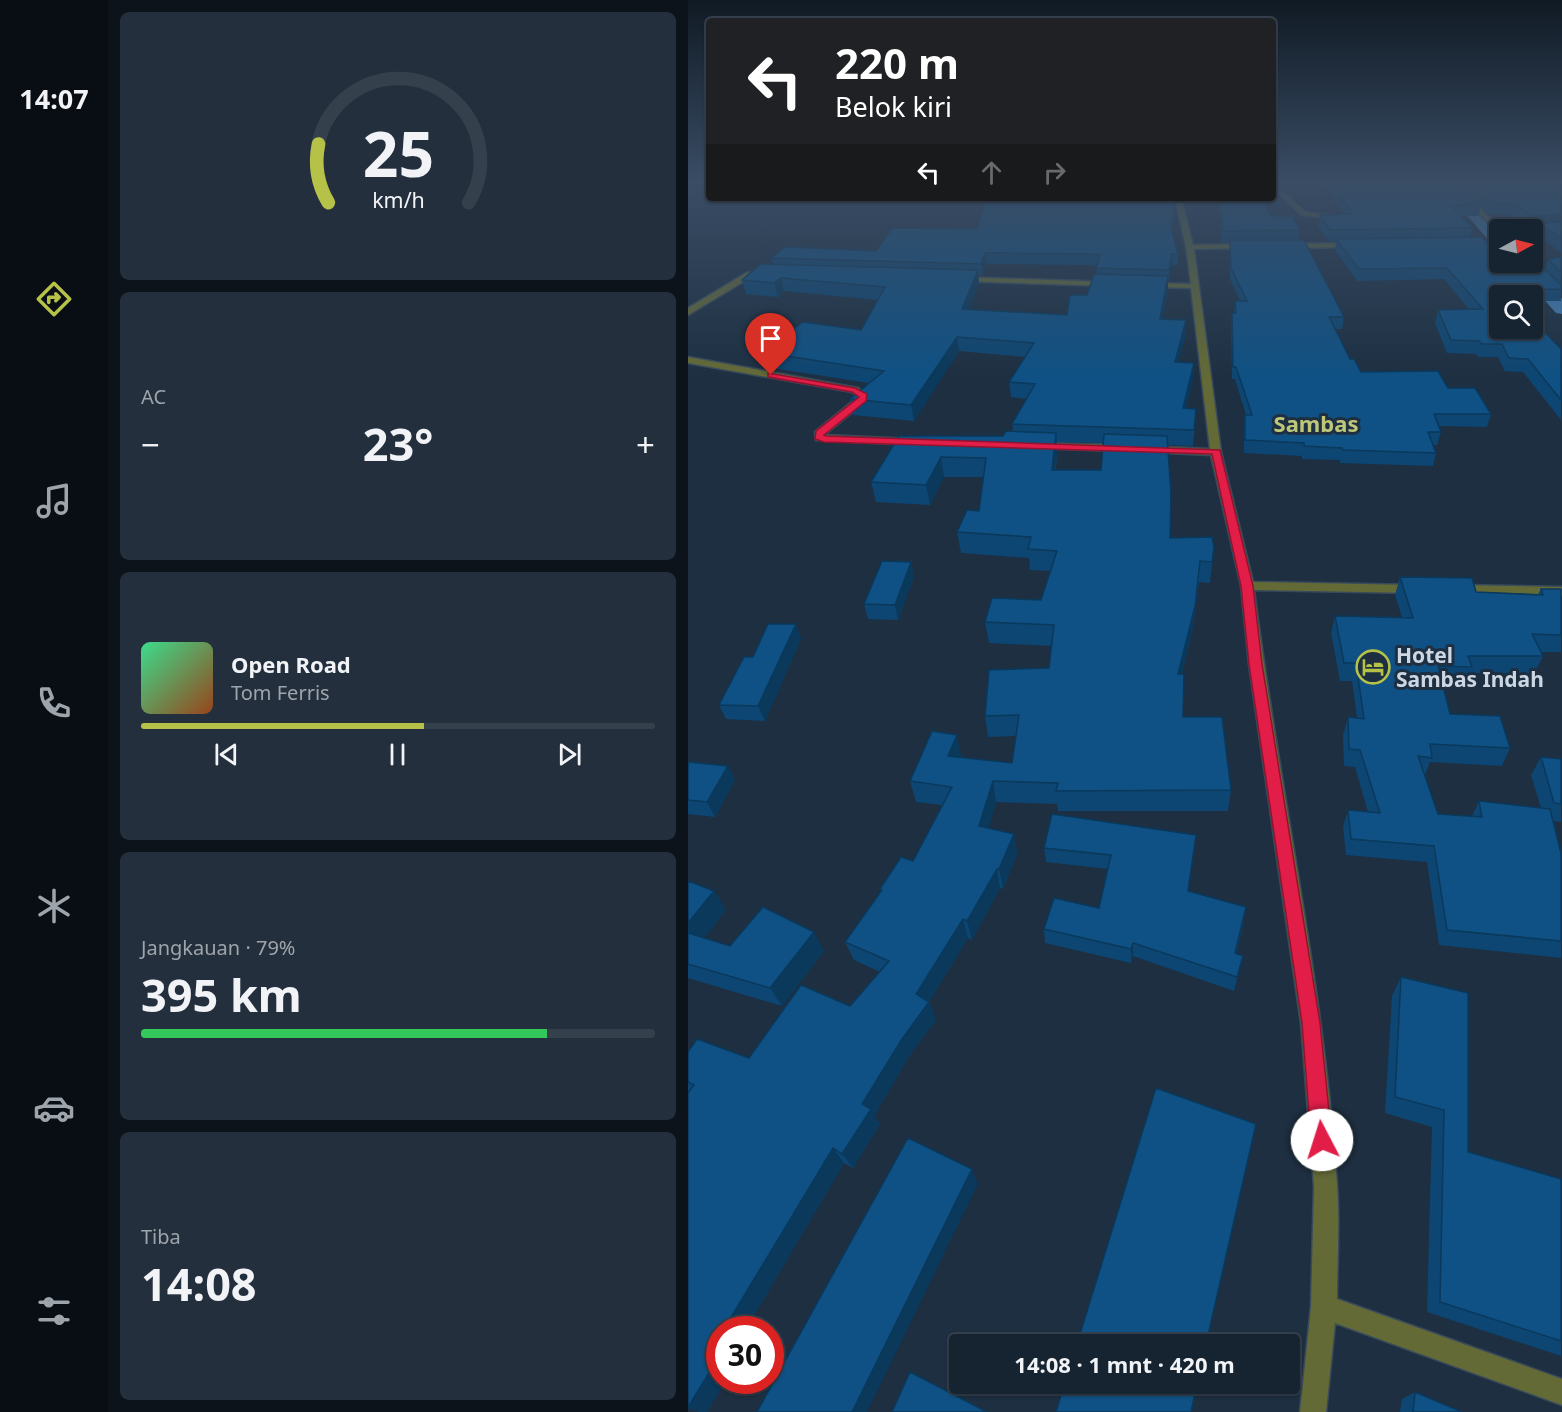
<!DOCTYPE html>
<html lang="id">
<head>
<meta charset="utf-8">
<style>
	:root { --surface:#162331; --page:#232f3d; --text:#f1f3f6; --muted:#9ea4ab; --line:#35404d; --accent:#b6c148 }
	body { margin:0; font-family:"Noto Sans",sans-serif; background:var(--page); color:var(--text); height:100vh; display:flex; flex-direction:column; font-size:22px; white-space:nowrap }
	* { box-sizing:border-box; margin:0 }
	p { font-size:20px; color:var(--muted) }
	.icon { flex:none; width:33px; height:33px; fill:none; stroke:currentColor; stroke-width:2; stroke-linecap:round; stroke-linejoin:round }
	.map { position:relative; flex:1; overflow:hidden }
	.details { display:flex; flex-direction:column; gap:12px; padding:12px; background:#0c131b; width:580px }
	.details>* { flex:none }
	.hud { position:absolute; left:18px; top:18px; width:570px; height:183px; border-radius:6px; box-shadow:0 2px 4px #0004,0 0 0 2px var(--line); background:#202124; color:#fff; overflow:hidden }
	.needle { width:39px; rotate:83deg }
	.controls { position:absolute; left:801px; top:219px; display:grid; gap:12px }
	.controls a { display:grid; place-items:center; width:54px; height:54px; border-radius:6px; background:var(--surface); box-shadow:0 2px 4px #0004,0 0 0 2px var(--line); font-size:30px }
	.speed { position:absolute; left:18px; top:1316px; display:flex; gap:12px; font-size:30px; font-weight:700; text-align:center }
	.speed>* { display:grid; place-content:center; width:78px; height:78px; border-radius:50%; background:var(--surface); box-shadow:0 2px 4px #0004,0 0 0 2px var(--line); line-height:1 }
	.speed .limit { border:9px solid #d22; background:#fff; color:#111 }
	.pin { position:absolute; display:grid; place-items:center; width:51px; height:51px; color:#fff; margin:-62px -26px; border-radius:50% 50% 50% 0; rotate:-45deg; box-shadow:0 0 6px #0007 }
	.pin .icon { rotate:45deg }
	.me { position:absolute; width:66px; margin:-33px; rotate:355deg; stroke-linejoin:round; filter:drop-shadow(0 0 4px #0008) }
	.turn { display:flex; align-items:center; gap:21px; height:126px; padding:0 30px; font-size:27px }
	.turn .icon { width:78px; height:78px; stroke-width:2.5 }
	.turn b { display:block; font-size:42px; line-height:51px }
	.lanes { display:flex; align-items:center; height:57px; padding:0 30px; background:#0003; justify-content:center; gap:30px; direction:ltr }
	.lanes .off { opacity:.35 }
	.big { font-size:45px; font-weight:700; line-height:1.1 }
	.details .widget { flex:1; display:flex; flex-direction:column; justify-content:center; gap:9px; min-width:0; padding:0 21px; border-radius:9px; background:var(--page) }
	.details .dial { align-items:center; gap:0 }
	.dial svg { height:156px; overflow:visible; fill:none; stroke:var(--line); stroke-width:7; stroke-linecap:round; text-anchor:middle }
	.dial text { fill:var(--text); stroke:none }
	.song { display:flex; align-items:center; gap:18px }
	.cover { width:72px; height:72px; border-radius:9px; background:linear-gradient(135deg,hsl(150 70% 55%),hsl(20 70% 35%)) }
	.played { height:6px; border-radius:3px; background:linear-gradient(90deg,var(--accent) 55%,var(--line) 55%) }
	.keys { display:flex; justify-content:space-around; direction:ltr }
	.heat { display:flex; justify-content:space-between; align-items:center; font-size:33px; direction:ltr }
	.charge { height:9px; border-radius:4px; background:linear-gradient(90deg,#34c759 79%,var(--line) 0) }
	.trip { position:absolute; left:261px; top:1334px; width:351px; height:60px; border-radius:6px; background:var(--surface); box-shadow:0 2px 4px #0004,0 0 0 2px var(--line); font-weight:700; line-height:60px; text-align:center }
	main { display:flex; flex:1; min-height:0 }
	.tabs { display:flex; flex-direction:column; width:108px; justify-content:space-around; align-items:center; background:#090e14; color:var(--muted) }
	.tabs .icon { width:42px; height:42px }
	.tabs .selected { color:var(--accent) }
	.tabs b { font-size:27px; color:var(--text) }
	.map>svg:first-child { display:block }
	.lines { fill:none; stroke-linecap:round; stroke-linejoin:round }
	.canal { fill:#417eb3; fill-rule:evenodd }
	.minor-casing { stroke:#394a5b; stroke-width:3 }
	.minor { fill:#646a36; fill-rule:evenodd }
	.wall { fill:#0d4672; fill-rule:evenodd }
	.shaded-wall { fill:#0a395c }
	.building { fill:#0f5184; stroke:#0a395c; stroke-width:1.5 }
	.route { fill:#e11d48; stroke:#92132f; stroke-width:1.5 }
	.labels { text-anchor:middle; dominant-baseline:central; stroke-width:6; stroke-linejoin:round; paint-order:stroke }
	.poi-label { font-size:21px; font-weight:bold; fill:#ccd7e3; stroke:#1d2f41; text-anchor:start }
	.far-district-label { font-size:22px; font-weight:bold; fill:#bdc679; stroke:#1d2f41 }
</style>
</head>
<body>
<main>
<nav class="tabs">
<b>14:07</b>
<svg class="icon selected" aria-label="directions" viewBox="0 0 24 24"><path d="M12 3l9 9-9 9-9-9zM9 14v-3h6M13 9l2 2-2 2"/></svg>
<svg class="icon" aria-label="music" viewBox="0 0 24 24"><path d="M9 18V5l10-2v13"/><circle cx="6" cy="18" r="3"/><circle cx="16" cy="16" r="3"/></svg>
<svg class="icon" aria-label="phone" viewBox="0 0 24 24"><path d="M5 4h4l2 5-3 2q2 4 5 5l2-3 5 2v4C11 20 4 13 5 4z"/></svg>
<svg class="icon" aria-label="climate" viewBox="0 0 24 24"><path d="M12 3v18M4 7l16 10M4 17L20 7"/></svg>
<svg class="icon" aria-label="car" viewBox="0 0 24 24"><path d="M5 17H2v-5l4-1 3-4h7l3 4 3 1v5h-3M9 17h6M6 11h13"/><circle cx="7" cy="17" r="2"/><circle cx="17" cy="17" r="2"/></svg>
<svg class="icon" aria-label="filters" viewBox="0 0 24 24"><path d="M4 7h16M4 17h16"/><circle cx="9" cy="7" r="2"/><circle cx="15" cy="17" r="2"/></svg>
</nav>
<section class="details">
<div class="widget dial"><svg viewBox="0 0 100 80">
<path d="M14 69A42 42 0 1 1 86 69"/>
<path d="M14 69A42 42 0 0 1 9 39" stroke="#b6c148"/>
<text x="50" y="56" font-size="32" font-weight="700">25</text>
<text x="50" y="72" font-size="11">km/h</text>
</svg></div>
<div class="widget"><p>AC</p>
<div class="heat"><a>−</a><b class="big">23°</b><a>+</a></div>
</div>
<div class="widget">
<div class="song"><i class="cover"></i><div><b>Open Road</b><p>Tom Ferris</p></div></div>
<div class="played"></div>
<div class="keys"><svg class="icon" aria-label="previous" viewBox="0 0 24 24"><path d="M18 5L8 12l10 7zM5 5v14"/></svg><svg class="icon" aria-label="pause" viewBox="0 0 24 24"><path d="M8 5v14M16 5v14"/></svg><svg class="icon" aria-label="next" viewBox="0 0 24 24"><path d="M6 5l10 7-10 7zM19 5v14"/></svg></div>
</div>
<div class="widget"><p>Jangkauan · 79%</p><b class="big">395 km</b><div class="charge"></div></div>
<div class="widget"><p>Tiba</p><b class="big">14:08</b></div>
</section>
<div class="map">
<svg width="874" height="1412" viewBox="0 0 874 1412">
	<rect width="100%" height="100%" fill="#1d2f41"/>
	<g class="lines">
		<path class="canal" d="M749 181H762L812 235V243H803Z
			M822 262H838L874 299V314L868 313Z"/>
		<defs>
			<path id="minor" d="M760 181H766L813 230 812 235Z
				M585 188 597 193 617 212 653 217 650 219 613 215 593 195 585 192Z
				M487 198H493L505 245 563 244 567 246 563 248 506 249 533 452 565 582 727 585 734 589 727 593 566 590C591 789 636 985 649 1185 652 1223 649 1261 649 1299L874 1379V1405L647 1323 638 1412H612L623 1307 626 1187 613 1023 561 664 553 586 523 455 459 452 454 449 459 446 522 449 503 288 461 287 457 285 461 283 503 284 498 247Z
				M874 227V231L844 232V230H841Z
				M782 242H812V246H779Z
				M668 243 671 247 599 248 595 246 599 244Z
				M77 270 81 272 80 274 63 277 0 315V308L58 273Z
				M272 277 422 282 426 284 422 286 269 281V277Z
				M0 357 170 388 180 396 178 401 136 435 226 439 231 442 226 445 128 440 127 432 170 397 164 392 0 363Z
				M348 443 435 445 440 448 435 451 344 448V444Z
				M769 585 874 587V595L764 592 762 589 764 586Z"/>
		</defs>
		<use href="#minor" class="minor-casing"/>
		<use href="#minor" class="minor"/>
	</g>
	<path class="wall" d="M634 181H873V253L849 234 851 227 840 228 822 214 802 215 793 206 790 216H772L785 228 782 237 812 262 857 269 860 259 873 257V301H844V296H812L873 349V420L835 372 817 371 810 357H790L788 354 759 353 747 323 750 310 781 309 756 279 669 281 647 250 648 241H641L630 227 632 215H656Z
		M530 198H575L582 216 612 230 610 240 656 317 654 329H646L662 359 673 372 760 388 803 414 799 427 751 426 753 432 749 445H745L748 453 745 466 652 463V460L614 459V456L556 453V428L557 415H558L547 379H544L543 324 544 313H546L547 301H552L542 279V242H534Z
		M488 201V211L484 231 490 254V265H484L481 281H480V290L474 319 498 334 490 362 506 363 505 378 498 408 507 425 505 446 480 445 482 538 526 547 522 583 511 582 505 627 494 674 495 717 543 790 540 811H370L369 804 308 802 300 829 326 834 329 854 315 889 312 888 284 940 280 938 241 1002 248 1020 221 1056 186 1116 192 1124 165 1168 156 1163 58 1329H32V1380H38L19 1412H12L0 1408V1052L61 1058 162 1006 192 972 166 960 157 942 193 892 192 889 225 861 254 805 228 802 222 781 273 755V757L324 763 328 736 300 737 297 716 361 668 364 646 301 643 297 622 353 600 362 571 342 570 341 558 273 553 269 532 291 511 296 477H256L242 505 188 502 183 482 315 436 325 431 324 424 339 399 323 397 321 382 338 357 271 351 226 421 165 415 162 399 181 383 77 367 73 352 173 330 190 300 96 291 90 297 58 294 54 280 85 264 83 258 188 251 289 229ZM299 264 400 265 409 266 408 274 399 295 379 315 281 309 291 284 290 275H294ZM369 442 415 443 413 470H368L369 452Z
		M226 577 210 620 180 619 176 604Z
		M712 577 788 592 850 594 853 589H873V652H852L855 656 846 674 781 673 777 684 754 683 762 714 822 748 814 766 742 762 737 775 750 814 784 816 791 801 853 808 843 775 853 757 873 759V822L866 821 873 853V958L751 945 739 862 658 855 655 827 660 810 680 812 667 767 656 766 655 735 660 717 669 718 664 681H652L643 633 647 616 714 617 707 595Z
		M113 639 77 721 38 719 31 705 65 657Z
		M0 762 40 766 47 780 27 817 0 814Z
		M356 848 506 849 500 892 556 921 548 953 552 969 546 991 445 956 443 963 357 943 356 929 411 908 420 869 358 862Z
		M0 881 26 891 38 910 16 938 42 946 136 951 94 1006 0 978Z
		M713 977 780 1152 873 1179V1356L739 1312 744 1127 697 1113 704 996Z
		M727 1392 774 1412H712L714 1399Z"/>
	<path class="shaded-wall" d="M488 201V211L482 238 483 228Z
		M873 214V225L852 223 851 227 840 228 844 216Z
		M297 253 299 264 294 275 293 264Z
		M484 254V265L481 281V270Z
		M290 270 291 284 276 323 274 309Z
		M480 276V290L472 333V319Z
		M93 278 96 291 90 297 86 283Z
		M498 320V334L486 377 487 362Z
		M269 337 271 351 226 421 223 405Z
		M506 363 505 378 494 424 495 408Z
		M368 433 369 452 365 490 364 470Z
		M253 457 256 477 242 505 238 485Z
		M512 561 505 627 489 695 490 674Z
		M223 562 226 577 210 620 207 605Z
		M108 624 113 639 77 721 70 706Z
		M269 735 273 755 265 776 260 756Z
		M40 766 47 780 27 817 19 802Z
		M305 781 308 802 295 847 291 826Z
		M326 834 329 854 315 889 311 869Z
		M309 869 312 888 284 940 279 921Z
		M26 891 38 910 7 950 0 941V923Z
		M275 919 280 938 238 1007 241 1002 248 1020 221 1056 186 1116 192 1124 165 1168 154 1154 174 1104 214 1039 228 994Z
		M126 932 136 951 94 1006 82 988Z
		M445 943V956L443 963V949Z
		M555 956 552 969 546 991 549 977Z
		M145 1148 156 1163 58 1329H36Z
		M284 1169 290 1184 179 1412H164Z
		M32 1336V1380H38L19 1412H12L0 1408 21 1354Z"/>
	<path class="building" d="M642 181H770L793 204 762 205 785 228 642 230 632 215 665 214Z
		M781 181H873V214L844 216 826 203 805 204Z
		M298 198H487L488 201 483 228 490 254H484L481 270 408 268 412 255 399 254 297 253 293 264 83 258 97 247 188 251 204 228 289 229Z
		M532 198H575L582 216H604L612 230 535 231Z
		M873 222V238L852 223Z
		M793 237 812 255V262H844V260H847L873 285V289L817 290 823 296H812V328H844V319L873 349V400L840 359 821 358 814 344H794L791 341 763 340 750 310 795 309 759 268 671 269 648 239Z
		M542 240H616L656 317H641L662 359H666L673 372 750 371 760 388H787L803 414H746L753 432H740L748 453 655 450 654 448 616 446V443L557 440V415H564L548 367H545L544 313H548L547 301H559L543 268Z
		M873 257V272L860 259Z
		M73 264 290 270 274 309 379 315 382 295H399L406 274 480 276 472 319 498 320 487 362 506 363 495 408 508 409 506 430 324 424 347 384 321 382 346 343 269 337 223 405 162 399 196 371 73 352 115 322 173 330 197 287 93 278 86 283 54 280Z
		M318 431 368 433 364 470H413L416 434 479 436 483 494 482 538 524 537 526 547 524 562 512 561 507 606 490 674H496L495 717H534L543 790 368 791 370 783 305 781 291 826 326 834 311 869H309L279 921 275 919 228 994 241 1002 214 1039 174 1104 183 1109 154 1154 145 1148 36 1329H32V1336L21 1354 29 1360 0 1407V1093L6 1085 0 1082V1052L9 1039 61 1058 113 985 162 1006 201 961 157 942 194 890 192 889 213 857 225 861 264 787 222 781 244 731 269 735 260 756 324 763 331 715 297 716 301 670 361 668 366 625 297 622 304 598 353 600 369 551 340 549 343 537 269 532 279 510 291 511 298 458 253 457 238 485 183 482 211 436H315Z
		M194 561 223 562 207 605 176 604Z
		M712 577 784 578 788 592 855 595 853 589H873V635L844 634 855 656H780L784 667 750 666 762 714 812 716 822 748 742 744 744 758 730 756 750 814 794 817 791 801 862 809 873 853V941L759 930 746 846 663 839 660 810 692 813 672 750 661 749 660 717 676 719 668 663H656L647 616 725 618Z
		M80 624H108L70 706 31 705 56 657H65Z
		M853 757 873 759V804L866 803Z
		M0 762 40 766 19 802 0 800Z
		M364 814 508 835 500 891 558 907 547 953 555 956 549 977 445 943 443 949 356 929 366 898 411 908 423 855 356 848Z
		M0 881 26 891 0 923Z
		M75 907 126 932 82 988 0 964V933L42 946Z
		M713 977 780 993V1152L873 1179V1341L752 1302 756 1110 707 1097Z
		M468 1088 568 1124 518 1344H389Z
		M220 1138 284 1169 164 1412H69Z
		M222 1372 299 1412H204Z
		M377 1383H509L503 1412H368Z
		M727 1392 774 1412H725Z"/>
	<linearGradient id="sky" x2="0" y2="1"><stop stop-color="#101a24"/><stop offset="0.48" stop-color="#3a4d65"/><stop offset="1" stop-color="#3a4d65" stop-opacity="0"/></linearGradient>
	<rect width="874" height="378" fill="url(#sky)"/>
	<path class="route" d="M80 373 167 388 179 394 178 401 136 435 138 436 532 450 565 586 574 664 632 1023 644 1140 641 1147 634 1150 626 1147 623 1140 614 1023 561 664 553 586 524 454 136 442 127 439 128 431 171 397 164 392 80 377Z"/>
	<defs>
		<symbol id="hotel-ring" viewBox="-11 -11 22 22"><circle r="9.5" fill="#1d2f41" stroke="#b6c148" stroke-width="1.5"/><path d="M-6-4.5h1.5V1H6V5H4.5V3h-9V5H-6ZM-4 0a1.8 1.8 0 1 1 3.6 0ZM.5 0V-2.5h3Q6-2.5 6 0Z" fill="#b6c148"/></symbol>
	</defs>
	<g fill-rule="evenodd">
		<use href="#hotel-ring" x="666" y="648" width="38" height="38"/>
	</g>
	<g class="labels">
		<g class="poi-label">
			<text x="708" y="655">Hotel<tspan x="708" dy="24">Sambas Indah</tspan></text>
		</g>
		<g class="far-district-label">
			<text x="628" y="423">Sambas</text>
		</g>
	</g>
</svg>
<div class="controls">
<a><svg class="needle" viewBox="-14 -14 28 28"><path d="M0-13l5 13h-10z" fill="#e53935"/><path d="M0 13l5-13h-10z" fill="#9ea4ab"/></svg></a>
<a><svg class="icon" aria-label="search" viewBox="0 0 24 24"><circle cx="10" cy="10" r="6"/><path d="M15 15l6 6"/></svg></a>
</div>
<div class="speed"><div class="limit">30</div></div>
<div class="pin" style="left:83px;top:375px;background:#d93025"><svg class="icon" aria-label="arrive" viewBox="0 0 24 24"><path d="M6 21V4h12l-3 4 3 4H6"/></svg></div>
<svg class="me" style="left:634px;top:1140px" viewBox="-20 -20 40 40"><circle r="19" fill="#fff"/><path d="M0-13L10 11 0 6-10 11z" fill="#e11d48"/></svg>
<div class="trip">14:08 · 1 mnt · 420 m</div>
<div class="hud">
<div class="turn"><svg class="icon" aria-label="left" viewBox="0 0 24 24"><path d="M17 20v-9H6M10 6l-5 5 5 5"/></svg><div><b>220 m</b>Belok kiri</div></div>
<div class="lanes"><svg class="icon" aria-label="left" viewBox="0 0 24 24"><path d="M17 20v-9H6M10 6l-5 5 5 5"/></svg><svg class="icon off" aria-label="ahead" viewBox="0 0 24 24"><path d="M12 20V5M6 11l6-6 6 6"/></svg><svg class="icon off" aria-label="right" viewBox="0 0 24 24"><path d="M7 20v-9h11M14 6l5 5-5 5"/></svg></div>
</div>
</div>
</main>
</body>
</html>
